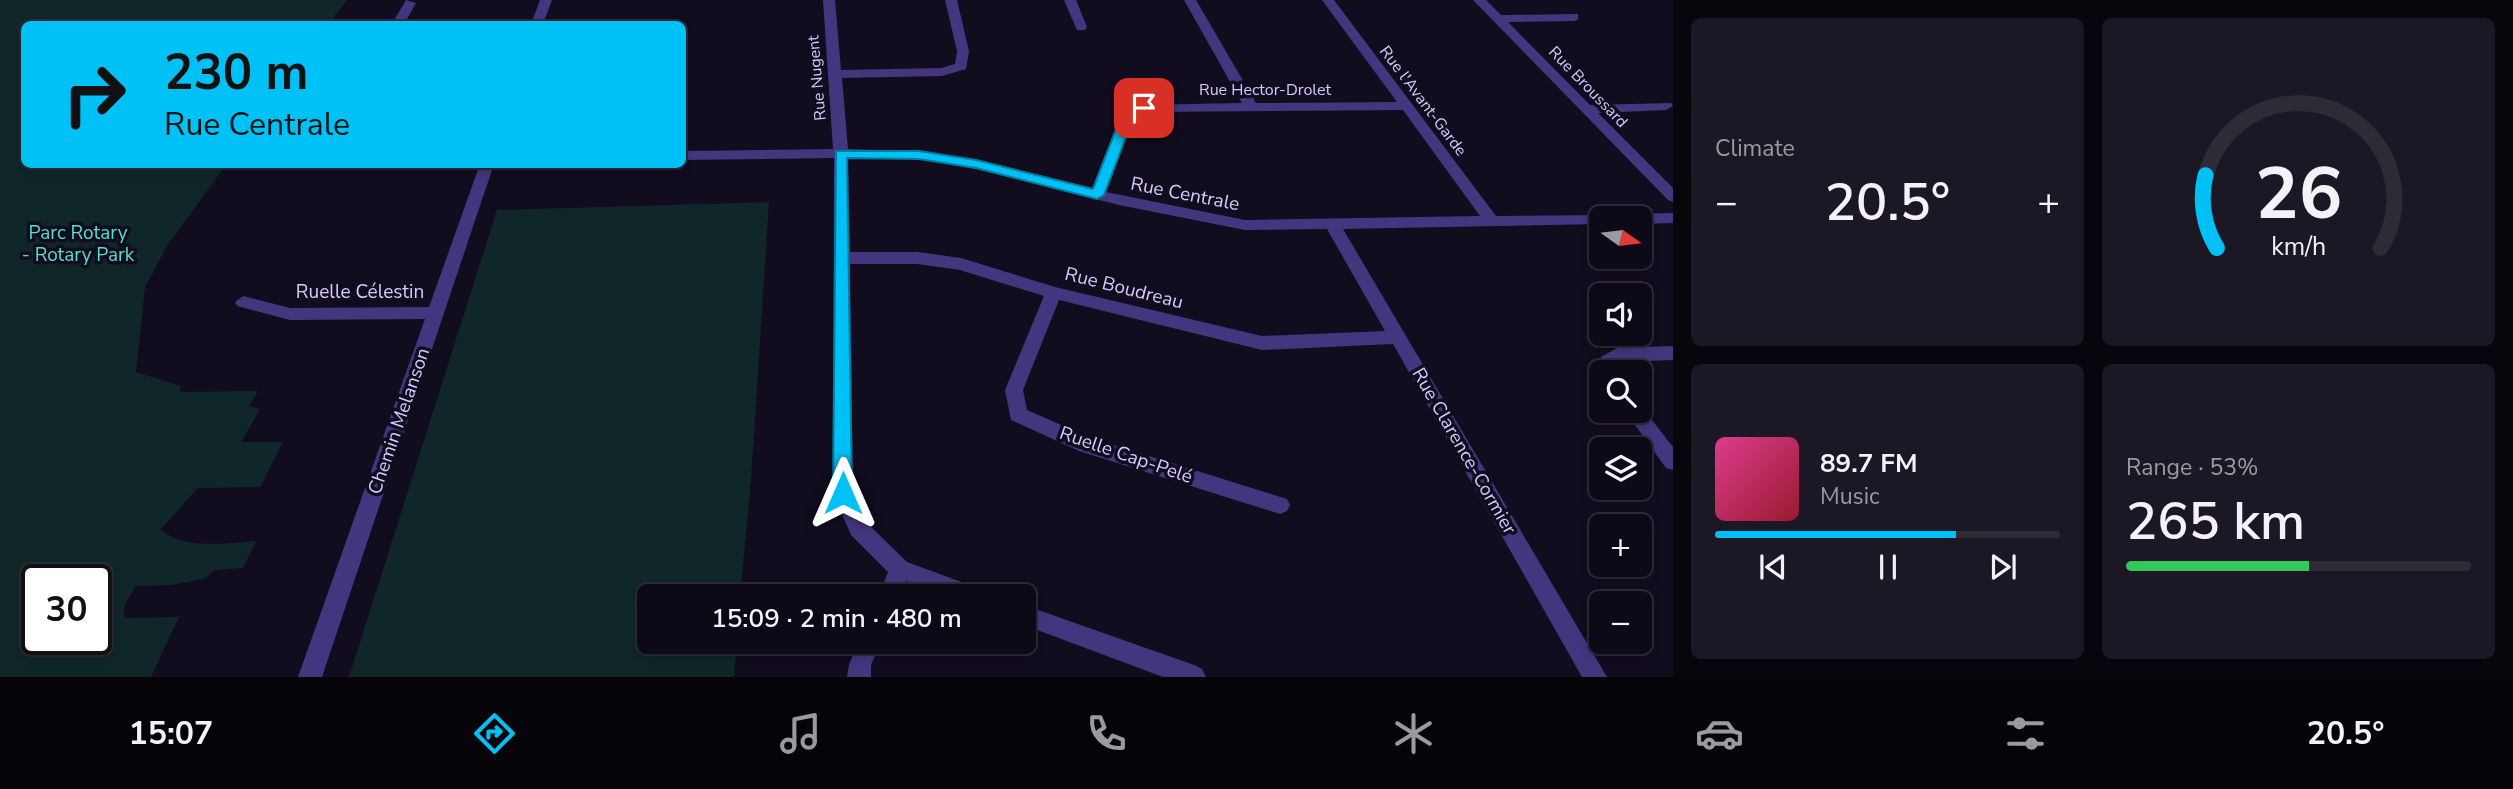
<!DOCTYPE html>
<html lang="en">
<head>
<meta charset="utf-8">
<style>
	:root { --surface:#0e0917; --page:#1c1724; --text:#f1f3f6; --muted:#9b9aa1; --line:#2e2a36; --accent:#00c1f5 }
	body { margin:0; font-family:"Nunito Sans",sans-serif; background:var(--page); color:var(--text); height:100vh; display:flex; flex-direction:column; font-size:26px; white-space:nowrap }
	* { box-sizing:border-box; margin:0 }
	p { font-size:23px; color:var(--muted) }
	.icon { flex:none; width:38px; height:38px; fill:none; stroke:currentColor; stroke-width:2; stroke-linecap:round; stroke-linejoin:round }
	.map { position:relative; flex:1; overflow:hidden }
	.drawer { display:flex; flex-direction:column; gap:18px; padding:18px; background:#08050d; width:840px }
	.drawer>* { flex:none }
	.guide { position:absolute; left:21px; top:21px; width:665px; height:147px; border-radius:10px; box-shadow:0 4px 10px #0003,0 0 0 2px var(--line); background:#00c1f5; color:#111; overflow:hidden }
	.needle { width:46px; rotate:104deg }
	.buttons { position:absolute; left:1589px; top:206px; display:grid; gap:14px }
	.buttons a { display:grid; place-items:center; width:63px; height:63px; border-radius:10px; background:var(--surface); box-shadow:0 4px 10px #0003,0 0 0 2px var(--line); font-size:35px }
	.speed { position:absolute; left:21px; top:564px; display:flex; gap:14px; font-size:35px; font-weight:700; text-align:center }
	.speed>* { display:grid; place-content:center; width:91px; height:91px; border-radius:50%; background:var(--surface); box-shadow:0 4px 10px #0003,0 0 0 2px var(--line); line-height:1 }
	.speed .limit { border:4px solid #111; border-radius:10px; background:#fff; color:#111 }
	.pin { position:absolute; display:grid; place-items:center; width:60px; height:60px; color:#fff; margin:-30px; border-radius:14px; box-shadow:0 4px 10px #0006 }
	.me { position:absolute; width:77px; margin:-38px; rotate:0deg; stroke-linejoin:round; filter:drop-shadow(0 0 5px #0008) }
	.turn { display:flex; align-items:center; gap:24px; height:147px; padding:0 28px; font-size:32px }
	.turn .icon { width:91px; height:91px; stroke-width:2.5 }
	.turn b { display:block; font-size:49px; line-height:60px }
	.big { font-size:52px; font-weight:600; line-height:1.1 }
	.drawer .tile { flex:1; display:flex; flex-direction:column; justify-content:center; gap:10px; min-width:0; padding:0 24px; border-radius:10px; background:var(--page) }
	.drawer .dial { align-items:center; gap:0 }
	.dial svg { height:182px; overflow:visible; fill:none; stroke:var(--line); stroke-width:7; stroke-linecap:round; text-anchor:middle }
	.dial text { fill:var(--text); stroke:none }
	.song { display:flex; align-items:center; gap:21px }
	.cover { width:84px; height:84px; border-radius:10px; background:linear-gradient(135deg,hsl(330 70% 55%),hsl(350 70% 35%)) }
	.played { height:7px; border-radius:4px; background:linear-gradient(90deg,var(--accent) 70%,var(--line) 70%) }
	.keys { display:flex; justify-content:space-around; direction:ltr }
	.heat { display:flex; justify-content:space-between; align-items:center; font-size:38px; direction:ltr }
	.charge { height:10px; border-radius:5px; background:linear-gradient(90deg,#34c759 53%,var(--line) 0) }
	.drawer .tiles { flex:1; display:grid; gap:18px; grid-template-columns:repeat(2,1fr) }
	.trip { position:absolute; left:637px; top:584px; width:399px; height:70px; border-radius:10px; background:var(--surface); box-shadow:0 4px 10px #0003,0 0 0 2px var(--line); font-weight:600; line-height:70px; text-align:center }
	.dock { display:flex; height:112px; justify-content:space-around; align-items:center; background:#060409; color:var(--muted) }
	.dock .icon { width:49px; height:49px }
	.dock .selected { color:var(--accent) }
	.dock b { font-size:32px; color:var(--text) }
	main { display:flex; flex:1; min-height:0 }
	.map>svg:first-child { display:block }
	.green { fill:#0f2729; fill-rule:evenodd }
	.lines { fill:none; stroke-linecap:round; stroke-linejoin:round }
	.minor { fill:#42377e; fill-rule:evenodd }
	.route { fill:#00c1f5; stroke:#007d9f; stroke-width:2 }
	.labels { text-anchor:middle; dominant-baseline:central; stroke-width:7; stroke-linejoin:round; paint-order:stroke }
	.far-street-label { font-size:16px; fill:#d6caff; stroke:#120c1f }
	.street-label { font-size:19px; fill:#d6caff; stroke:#120c1f }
	.park-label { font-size:19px; fill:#57decc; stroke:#120c1f }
</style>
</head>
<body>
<main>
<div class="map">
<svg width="1673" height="677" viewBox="0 0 1673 677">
	<rect width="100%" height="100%" fill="#120c1f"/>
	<path class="green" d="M0 0H347L329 24H24V164L226 165 167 246 145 287 136 372 181 386 179 392 258 391 249 406 260 409 241 442H283L260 487 198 488 161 529C179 550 230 543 256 541L243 568 215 570 204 579 172 585 136 586 124 606V618L179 617 151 677H0ZM96 579V639H37V579Z
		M769 202 751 480 740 597H649V642H737L734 677H349L497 210Z"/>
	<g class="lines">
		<path class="minor" d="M406 0 416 3 404 24H392Z
			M540 0H552L543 24H531Z
			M823 0H835L841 70 941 68 955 64 957 51 945 0H957L969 51 966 69 942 76 842 78 848 149 919 151 976 159 1092 188 1119 119 1140 105 1242 103 1184 0H1196L1256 103 1397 102 1322 0H1334L1496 216 1606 215 1609 219H1601V224L1343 229 1607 677H1582L1393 344 1262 350 1059 300 1023 390 1027 410 1091 438 1287 499 1290 505 1287 511 1280 514 1079 451 1011 420 1005 390 1044 296 960 270 918 264H850L853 493 866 522 907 562 983 590 986 597H947L906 581 900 597H878L888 572 851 535 833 493 834 158 682 160V151L833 149ZM1403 110 1480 216 1245 220 1106 192 1132 121 1148 112ZM848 158 919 159 976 169 1119 205 1245 230 1327 229 1385 331 1262 336 1055 287 961 258 918 252H850Z
			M1064 0H1076L1087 27 1085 30H1077Z
			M1473 0H1486L1501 15 1578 14V20L1574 21 1508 22 1590 105 1671 103 1673 106 1666 110 1598 113 1673 188V202L1668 200Z
			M480 164H494L322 677H298L425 319 290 320 237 306 235 302 243 296 290 308 429 307Z
			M1673 213V223L1640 224V219H1610L1618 214Z
			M1673 346V360L1621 362 1616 365V373H1601V378L1598 373 1601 357 1617 348Z
			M1641 406 1673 447V470L1666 468 1625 411H1640Z
			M1024 605 1194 665 1202 669 1206 677H1163L1024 625Z
			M858 642H881L871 665V677H847L849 665Z"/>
	</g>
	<path class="route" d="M1144 104 1151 108 1132 121 1104 195 1097 199 976 168 919 159 847 158 852 493 849 498 843 501 836 498 833 493 836 151H919L976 160 1093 189 1120 119Z"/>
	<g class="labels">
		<g class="far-street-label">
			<text transform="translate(817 78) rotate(-95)">Rue Nugent</text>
			<text transform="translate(1588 87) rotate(46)">Rue Broussard</text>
			<text x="1265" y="90">Rue Hector-Drolet</text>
			<text transform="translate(1423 101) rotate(53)">Rue l'Avant-Garde</text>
		</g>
		<g class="street-label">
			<text transform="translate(1185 194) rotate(11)">Rue Centrale</text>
			<text transform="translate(1124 288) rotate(14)">Rue Boudreau</text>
			<text x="360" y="292">Ruelle Célestin</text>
			<text transform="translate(399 421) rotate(-71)">Chemin Melanson</text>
			<text transform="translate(1464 451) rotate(60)">Rue Clarence-Cormier</text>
			<text transform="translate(1126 455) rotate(19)">Ruelle Cap-Pelé</text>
		</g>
		<g class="park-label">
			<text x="78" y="233">Parc Rotary<tspan x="78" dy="22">- Rotary Park</tspan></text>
		</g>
	</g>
</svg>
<div class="buttons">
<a><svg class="needle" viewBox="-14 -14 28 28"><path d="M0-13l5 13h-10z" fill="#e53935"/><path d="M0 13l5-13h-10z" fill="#9b9aa1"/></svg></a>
<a><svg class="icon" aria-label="sound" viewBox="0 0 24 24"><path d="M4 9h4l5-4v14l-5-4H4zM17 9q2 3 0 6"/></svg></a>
<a><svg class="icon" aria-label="search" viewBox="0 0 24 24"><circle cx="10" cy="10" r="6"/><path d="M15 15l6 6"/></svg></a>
<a><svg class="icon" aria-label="layers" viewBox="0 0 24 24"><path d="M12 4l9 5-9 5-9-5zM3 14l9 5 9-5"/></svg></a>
<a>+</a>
<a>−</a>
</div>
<div class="speed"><div class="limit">30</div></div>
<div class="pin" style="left:1144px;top:108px;background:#d93025"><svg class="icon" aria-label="arrive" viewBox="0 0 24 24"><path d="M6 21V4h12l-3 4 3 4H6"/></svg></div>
<svg class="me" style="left:843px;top:493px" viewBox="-20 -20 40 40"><path d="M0-17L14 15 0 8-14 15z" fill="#00c1f5" stroke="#fff" stroke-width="4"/></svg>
<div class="trip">15:09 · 2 min · 480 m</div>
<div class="guide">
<div class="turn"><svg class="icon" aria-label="right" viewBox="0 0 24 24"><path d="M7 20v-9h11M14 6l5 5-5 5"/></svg><div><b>230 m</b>Rue Centrale</div></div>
</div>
</div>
<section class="drawer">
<div class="tiles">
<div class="tile"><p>Climate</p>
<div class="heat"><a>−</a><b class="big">20.5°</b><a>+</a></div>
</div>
<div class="tile dial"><svg viewBox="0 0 100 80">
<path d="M14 69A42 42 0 1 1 86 69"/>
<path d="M14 69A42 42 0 0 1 9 37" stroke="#00c1f5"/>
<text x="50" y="56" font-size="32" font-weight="700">26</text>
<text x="50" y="72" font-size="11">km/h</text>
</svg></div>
<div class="tile">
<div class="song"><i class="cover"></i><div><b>89.7 FM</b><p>Music</p></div></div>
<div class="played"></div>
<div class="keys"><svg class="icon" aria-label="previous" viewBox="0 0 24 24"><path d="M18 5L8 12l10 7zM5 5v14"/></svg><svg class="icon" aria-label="pause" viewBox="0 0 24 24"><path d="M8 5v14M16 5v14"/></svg><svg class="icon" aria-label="next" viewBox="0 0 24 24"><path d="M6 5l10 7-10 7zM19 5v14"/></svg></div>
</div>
<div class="tile"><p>Range · 53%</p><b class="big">265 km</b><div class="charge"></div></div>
</div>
</section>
</main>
<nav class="dock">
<b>15:07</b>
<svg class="icon selected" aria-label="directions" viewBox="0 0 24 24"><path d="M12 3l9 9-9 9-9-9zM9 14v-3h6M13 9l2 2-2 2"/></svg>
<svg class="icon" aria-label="music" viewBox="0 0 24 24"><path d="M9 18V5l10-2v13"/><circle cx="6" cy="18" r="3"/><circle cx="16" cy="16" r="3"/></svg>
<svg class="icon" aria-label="phone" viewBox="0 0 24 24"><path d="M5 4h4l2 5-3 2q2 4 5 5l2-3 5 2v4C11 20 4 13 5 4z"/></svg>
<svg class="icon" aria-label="climate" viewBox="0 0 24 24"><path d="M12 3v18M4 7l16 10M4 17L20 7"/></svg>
<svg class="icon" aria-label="car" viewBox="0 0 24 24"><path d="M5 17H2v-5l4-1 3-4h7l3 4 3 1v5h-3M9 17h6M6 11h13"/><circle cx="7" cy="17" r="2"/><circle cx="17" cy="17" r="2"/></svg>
<svg class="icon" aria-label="filters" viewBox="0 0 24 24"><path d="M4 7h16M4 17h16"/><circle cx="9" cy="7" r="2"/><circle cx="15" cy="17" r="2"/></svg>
<b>20.5°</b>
</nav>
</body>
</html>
